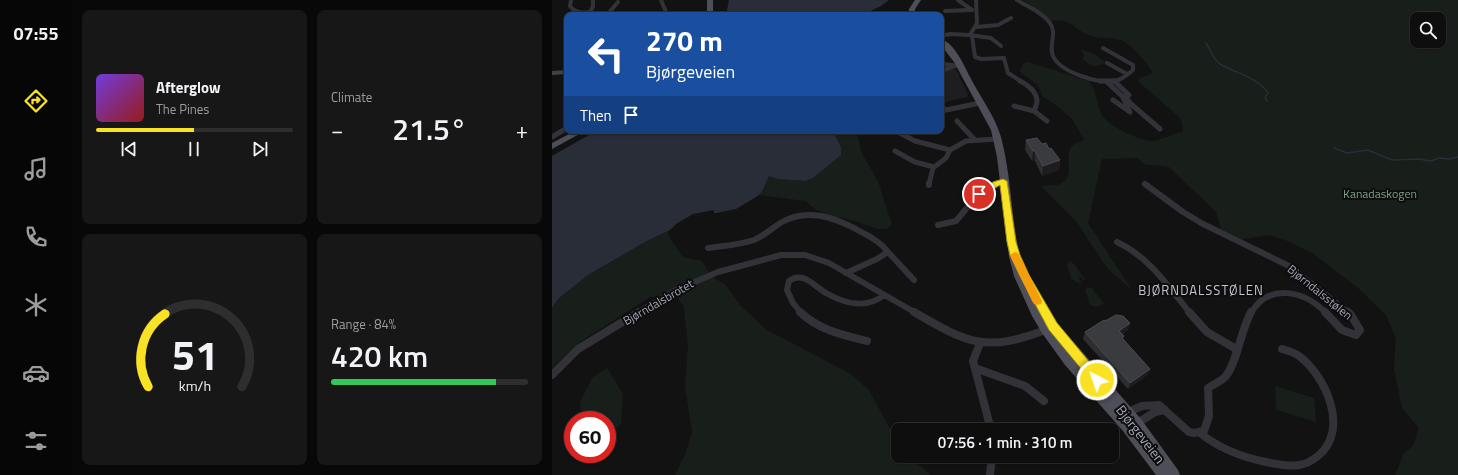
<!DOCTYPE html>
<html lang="en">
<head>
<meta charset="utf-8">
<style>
	:root { --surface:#0e0e0e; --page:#171717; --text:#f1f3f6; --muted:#9b9c9e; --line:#2e2e2e; --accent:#f9e124 }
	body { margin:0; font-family:"Titillium Web",sans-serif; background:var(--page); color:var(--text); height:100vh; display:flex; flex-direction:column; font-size:15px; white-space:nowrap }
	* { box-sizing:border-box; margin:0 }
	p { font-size:13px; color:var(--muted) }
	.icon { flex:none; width:22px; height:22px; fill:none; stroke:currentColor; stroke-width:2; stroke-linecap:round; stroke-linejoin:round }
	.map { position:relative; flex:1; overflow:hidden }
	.drawer { display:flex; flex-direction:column; gap:10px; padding:10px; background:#080808; width:480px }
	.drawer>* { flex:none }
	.top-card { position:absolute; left:12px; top:12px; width:380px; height:122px; border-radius:8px; box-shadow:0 1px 3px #0004,0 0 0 1px var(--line); background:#1a4fa0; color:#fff; overflow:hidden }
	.buttons { position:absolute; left:858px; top:12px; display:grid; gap:8px }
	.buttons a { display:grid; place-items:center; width:36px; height:36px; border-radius:8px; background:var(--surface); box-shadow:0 1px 3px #0004,0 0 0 1px var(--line); font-size:20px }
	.speed { position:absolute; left:12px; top:411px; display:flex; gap:8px; font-size:20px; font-weight:700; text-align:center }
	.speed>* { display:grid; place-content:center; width:52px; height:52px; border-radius:50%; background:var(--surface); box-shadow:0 1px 3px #0004,0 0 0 1px var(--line); line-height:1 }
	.speed .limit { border:6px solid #d22; background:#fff; color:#111 }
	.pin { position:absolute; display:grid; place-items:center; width:34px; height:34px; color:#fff; margin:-17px; border:2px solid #fff; border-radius:50%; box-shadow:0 1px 4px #0007 }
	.me { position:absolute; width:44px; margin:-22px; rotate:319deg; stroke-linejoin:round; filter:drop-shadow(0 0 3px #0008) }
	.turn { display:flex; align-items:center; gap:14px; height:84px; padding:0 16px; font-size:18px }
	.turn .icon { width:52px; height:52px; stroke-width:2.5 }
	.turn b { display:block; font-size:28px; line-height:34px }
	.then { display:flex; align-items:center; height:38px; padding:0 16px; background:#0003; gap:8px; font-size:15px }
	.big { font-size:30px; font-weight:600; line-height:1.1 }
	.drawer .tile { flex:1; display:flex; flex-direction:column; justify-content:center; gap:6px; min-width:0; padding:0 14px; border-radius:8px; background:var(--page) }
	.drawer .dial { align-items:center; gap:0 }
	.dial svg { height:104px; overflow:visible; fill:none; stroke:var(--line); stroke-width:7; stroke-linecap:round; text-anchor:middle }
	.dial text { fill:var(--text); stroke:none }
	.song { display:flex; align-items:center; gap:12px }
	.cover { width:48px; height:48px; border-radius:6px; background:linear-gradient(135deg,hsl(260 70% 55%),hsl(0 70% 35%)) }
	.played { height:4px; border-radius:2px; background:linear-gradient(90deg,var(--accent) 50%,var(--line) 50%) }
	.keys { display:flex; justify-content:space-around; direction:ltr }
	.heat { display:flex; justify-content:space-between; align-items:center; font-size:22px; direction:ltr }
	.charge { height:6px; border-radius:3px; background:linear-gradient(90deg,#34c759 84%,var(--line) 0) }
	.drawer .tiles { flex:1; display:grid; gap:10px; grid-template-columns:repeat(2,1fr) }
	.trip { position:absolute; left:339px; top:423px; width:228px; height:40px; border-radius:8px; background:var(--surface); box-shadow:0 1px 3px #0004,0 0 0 1px var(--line); font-weight:600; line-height:40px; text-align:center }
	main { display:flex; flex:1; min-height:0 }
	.dock { display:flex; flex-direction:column; width:72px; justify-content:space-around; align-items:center; background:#060606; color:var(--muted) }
	.dock .icon { width:28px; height:28px }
	.dock .active { color:var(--accent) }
	.dock b { font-size:18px; color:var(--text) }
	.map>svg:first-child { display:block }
	.built { fill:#1e1e20 }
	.green { fill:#181e1a; fill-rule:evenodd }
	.water { fill:#282d37 }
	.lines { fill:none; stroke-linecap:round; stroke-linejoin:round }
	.stream { stroke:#282d37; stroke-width:1.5 }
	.street-far3 { stroke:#333238; stroke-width:4 }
	.street-far2 { stroke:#333238; stroke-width:5 }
	.street-far1 { stroke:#333238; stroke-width:6 }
	.street { stroke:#333238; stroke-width:8 }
	.secondary { fill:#404148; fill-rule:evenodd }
	.primary { fill:#4e4e58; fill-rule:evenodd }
	.wall { fill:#2e2e31 }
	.shaded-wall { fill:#1d1d1f }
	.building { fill:#3a3b3f; stroke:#4a4b52 }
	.route { fill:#f9e124; stroke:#a29217 }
	.slow { fill:#f59e0b }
	.labels { text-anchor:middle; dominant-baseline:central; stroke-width:4; stroke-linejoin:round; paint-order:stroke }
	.park-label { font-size:12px; fill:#78a184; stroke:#0d0d0e }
	.street-label { font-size:12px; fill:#a2a4b5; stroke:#0d0d0e }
	.neighbourhood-label { font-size:13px; letter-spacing:1px; fill:#c3c4d0; stroke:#0d0d0e }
	.near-street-label { font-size:14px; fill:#a2a4b5; stroke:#0d0d0e }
</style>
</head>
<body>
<main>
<nav class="dock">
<b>07:55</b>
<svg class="icon active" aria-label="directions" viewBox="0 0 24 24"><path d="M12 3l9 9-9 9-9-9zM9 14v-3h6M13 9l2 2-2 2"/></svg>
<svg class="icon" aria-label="music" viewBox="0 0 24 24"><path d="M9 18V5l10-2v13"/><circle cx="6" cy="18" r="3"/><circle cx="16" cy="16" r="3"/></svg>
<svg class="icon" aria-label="phone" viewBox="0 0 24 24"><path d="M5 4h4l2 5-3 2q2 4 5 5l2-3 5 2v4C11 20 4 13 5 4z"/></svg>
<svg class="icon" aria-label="climate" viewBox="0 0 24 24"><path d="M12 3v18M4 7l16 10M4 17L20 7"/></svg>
<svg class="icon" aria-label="car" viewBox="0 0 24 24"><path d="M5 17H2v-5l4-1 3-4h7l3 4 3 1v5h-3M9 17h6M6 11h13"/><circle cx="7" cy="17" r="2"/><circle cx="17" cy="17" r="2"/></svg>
<svg class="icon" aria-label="filters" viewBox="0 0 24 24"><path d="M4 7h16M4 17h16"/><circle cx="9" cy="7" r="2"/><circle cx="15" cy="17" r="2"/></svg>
</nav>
<section class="drawer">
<div class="tiles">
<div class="tile">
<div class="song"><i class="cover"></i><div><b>Afterglow</b><p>The Pines</p></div></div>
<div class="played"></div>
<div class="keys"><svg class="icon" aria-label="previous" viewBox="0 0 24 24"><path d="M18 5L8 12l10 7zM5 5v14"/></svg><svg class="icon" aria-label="pause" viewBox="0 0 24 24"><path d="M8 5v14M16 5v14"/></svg><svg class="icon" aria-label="next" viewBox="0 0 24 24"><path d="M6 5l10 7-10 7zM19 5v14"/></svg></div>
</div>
<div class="tile"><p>Climate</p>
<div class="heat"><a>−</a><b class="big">21.5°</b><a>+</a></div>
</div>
<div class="tile dial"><svg viewBox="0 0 100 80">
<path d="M14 69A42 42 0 1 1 86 69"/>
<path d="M14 69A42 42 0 0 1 27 13" stroke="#f9e124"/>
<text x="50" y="56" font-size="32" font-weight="700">51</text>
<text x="50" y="72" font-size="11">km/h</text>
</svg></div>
<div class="tile"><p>Range · 84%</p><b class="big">420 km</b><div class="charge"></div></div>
</div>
</section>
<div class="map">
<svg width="906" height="475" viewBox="0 0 906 475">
	<rect width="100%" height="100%" fill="#121213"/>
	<path class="built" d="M397 69H404L416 95 415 97 389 103V73Z"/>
	<path class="green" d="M471 0H906V475H843L852 453 861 446 867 428 850 408 842 368 844 338 834 315 805 287 760 253 733 240 717 235 686 240 670 232 664 212 617 167 591 164 586 158 550 159 536 223 580 290 555 268 524 221 489 186C495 185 503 186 508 184 524 178 512 158 519 147 522 143 528 143 532 139L520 119 504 105 491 97 486 85 469 73 468 70 472 63 476 62 537 81C546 93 544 105 550 115 557 127 589 141 602 141 604 141 628 132 631 131L629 119 587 82 588 78 599 74 600 72C595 62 582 48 573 42 563 36 550 40 539 36 524 31 517 17 500 21ZM865 19H887V41H865Z
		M529 49 542 54 555 63C542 66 541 69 531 59L532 56Z
		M281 131H304L310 153 327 184 340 225 335 229H325L300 220 278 216 264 210 253 201 206 195 210 192 217 176 226 179 253 181 289 147Z
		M116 231 118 238 131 257 150 261 160 277 173 284 189 306 215 330 299 374 317 390 346 444V456H356L379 475H123L134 452 140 432 133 387 136 345 132 308 126 298 98 297 25 344 0 368V308L6 299 36 275 93 242Z
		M518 261 521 263 533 279 532 280 529 277H527L528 281 531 282 526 283 519 279 515 264Z
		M535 288H540L552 304 543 307 538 305 533 290Z
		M55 368 71 394 69 423 55 441V420H30L28 402 41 377Z
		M723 386 762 398 764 422 724 410Z"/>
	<path class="water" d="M177 0H337L329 6 310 15H174Z
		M44 131H281L289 147V155L261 178 253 181 226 179 217 176 210 192 204 197 184 209 165 213H162V210L141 214 124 224 118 230 93 242 36 275 6 299 0 308V156Z"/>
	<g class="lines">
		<path class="stream" d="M654 43C658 49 662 60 668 64 685 74 704 76 716 93L713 98 715 101
			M782 148 795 153 816 150 840 160 866 159 879 161 887 158 898 159 906 157"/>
		<path class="street-far3" d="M19 0 18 6C23 13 30 13 38 12
			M109 0 114 12 112 15
			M406 0 420 10
			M465 0C476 7 490 12 498 23 506 34 495 47 502 58 511 73 547 84 563 81 570 80 576 74 581 70V65L551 48
			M393 11 420 10
			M39 15 38 13 41 6V0
			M55 15 66 2
			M424 27 446 25 459 18
			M418 35 439 38 449 46
			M389 36 398 34 418 35 425 23 424 0
			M420 36 423 57 429 59 452 58 456 73 470 82
			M555 63 575 74
			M389 64 401 65
			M389 71 408 64"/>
		<path class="street-far2" d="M468 81C475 84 485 92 485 101 485 104 483 108 482 111L495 121
			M548 81H563
			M562 81 577 95 573 96 579 104 608 129
			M555 82 570 96
			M561 100 578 112 571 98
			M389 106 394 110 428 103
			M462 106 482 111
			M405 121 423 140
			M344 131 363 141 398 150 414 141 445 139
			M0 137 15 128
			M343 151 363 162 382 167
			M377 184 381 168 394 158 398 150
			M443 184 451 181"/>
		<path class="street-far1" d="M593 184 631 212 651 224 737 266 797 313
			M377 185V183
			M386 225 404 221 419 203 418 200 445 183
			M565 242C597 257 616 286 638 313
			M156 248C171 246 187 245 202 240 212 236 220 228 230 222 255 208 281 217 304 229 316 236 328 241 336 252L325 259 294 273
			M336 252 362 280
			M85 313 124 290 166 272 229 255H253L277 263 364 313
			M249 313 241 303 235 290 237 281C251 270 263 287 274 293 293 304 315 309 332 295
			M699 313C717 282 753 291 774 313"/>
		<path class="street" d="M248 312C267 330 290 335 315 341
			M362 312C417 344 434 353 496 329
			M637 312 655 332 684 349
			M773 312 790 330 804 335 808 330 799 315 796 312
			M428 343 421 361 439 430
			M423 368 473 386 492 401
			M0 375 26 349 87 312
			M574 413 590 406 607 405 637 432 642 433 652 431 657 416 656 388C662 384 670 381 674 376 685 362 689 330 699 312
			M584 424 603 412 613 410
			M648 433C668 449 689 457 714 462 725 464 736 467 747 465 754 464 761 460 766 456 798 430 774 376 747 356 742 352 736 351 730 349
			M438 475 440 456"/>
		<path class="secondary" d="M15 70V74L0 75V71Z"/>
		<path class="primary" d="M155 0H161V15H155Z
			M363 0H369L363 9V15H357V9Z
			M389 39C403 44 412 65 418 77 428 97 443 116 449 137 462 186 458 237 476 284L483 285 505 323 589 419 626 470 628 475H604L571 431 513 365 490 333 480 316 462 276 457 257 445 157 439 130 402 62 389 45Z
			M23 131H33L0 149V143Z"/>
	</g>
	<path class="wall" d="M474 140 490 144 497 149 508 160 507 170 490 176 483 161H480L473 150Z
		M553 321 578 323 576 330 570 334 572 336 571 340 598 369 595 375 576 389 531 339 533 332Z"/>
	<path class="shaded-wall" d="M481 151H483V161H480Z
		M508 160 507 170 490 176 491 166Z
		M578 323 576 330 565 337 567 331Z
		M598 369 595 375 576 389 578 383Z"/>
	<path class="building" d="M485 138 490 144 494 143 497 149 499 148 508 160 491 166 483 151H481L474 140Z
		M564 315 571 316 578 323 567 331 572 336 570 338 598 369 578 383 533 332 552 320 553 321Z"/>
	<path class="route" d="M451 179 455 181 464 242 468 255 477 275 505 323 549 376 551 380 549 383 545 385 541 383 497 330 468 276 458 255 455 242 448 185 430 196H424L423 194 441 182Z"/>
	<path class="slow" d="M463 252 466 253 490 301 489 304 485 305 482 304 480 301 458 255Z"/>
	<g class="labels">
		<g class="park-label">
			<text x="828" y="193">Kanadaskogen</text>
		</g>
		<g class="street-label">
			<text transform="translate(768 292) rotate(39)">Bjørndalsstølen</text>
			<text transform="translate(106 302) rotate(-30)">Bjørndalsbrotet</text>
		</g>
		<g class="neighbourhood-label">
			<text x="649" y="290">BJØRNDALSSTØLEN</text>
		</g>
		<g class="near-street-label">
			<text transform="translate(589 434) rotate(52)">Bjørgeveien</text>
		</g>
	</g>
</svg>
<div class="buttons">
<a><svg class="icon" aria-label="search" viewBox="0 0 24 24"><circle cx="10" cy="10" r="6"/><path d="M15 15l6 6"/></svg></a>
</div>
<div class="speed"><div class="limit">60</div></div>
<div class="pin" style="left:427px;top:194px;background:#d93025"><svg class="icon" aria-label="arrive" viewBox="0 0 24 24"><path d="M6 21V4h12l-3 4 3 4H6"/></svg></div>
<svg class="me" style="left:545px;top:380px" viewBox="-20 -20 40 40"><circle r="17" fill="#f9e124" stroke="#fff" stroke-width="3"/><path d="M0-11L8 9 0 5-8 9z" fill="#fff"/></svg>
<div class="trip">07:56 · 1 min · 310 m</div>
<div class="top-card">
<div class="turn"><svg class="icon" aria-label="left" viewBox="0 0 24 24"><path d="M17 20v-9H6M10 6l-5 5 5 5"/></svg><div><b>270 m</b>Bjørgeveien</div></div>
<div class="then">Then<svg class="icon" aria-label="arrive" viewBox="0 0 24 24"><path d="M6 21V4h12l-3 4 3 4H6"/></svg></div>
</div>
</div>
</main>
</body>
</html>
